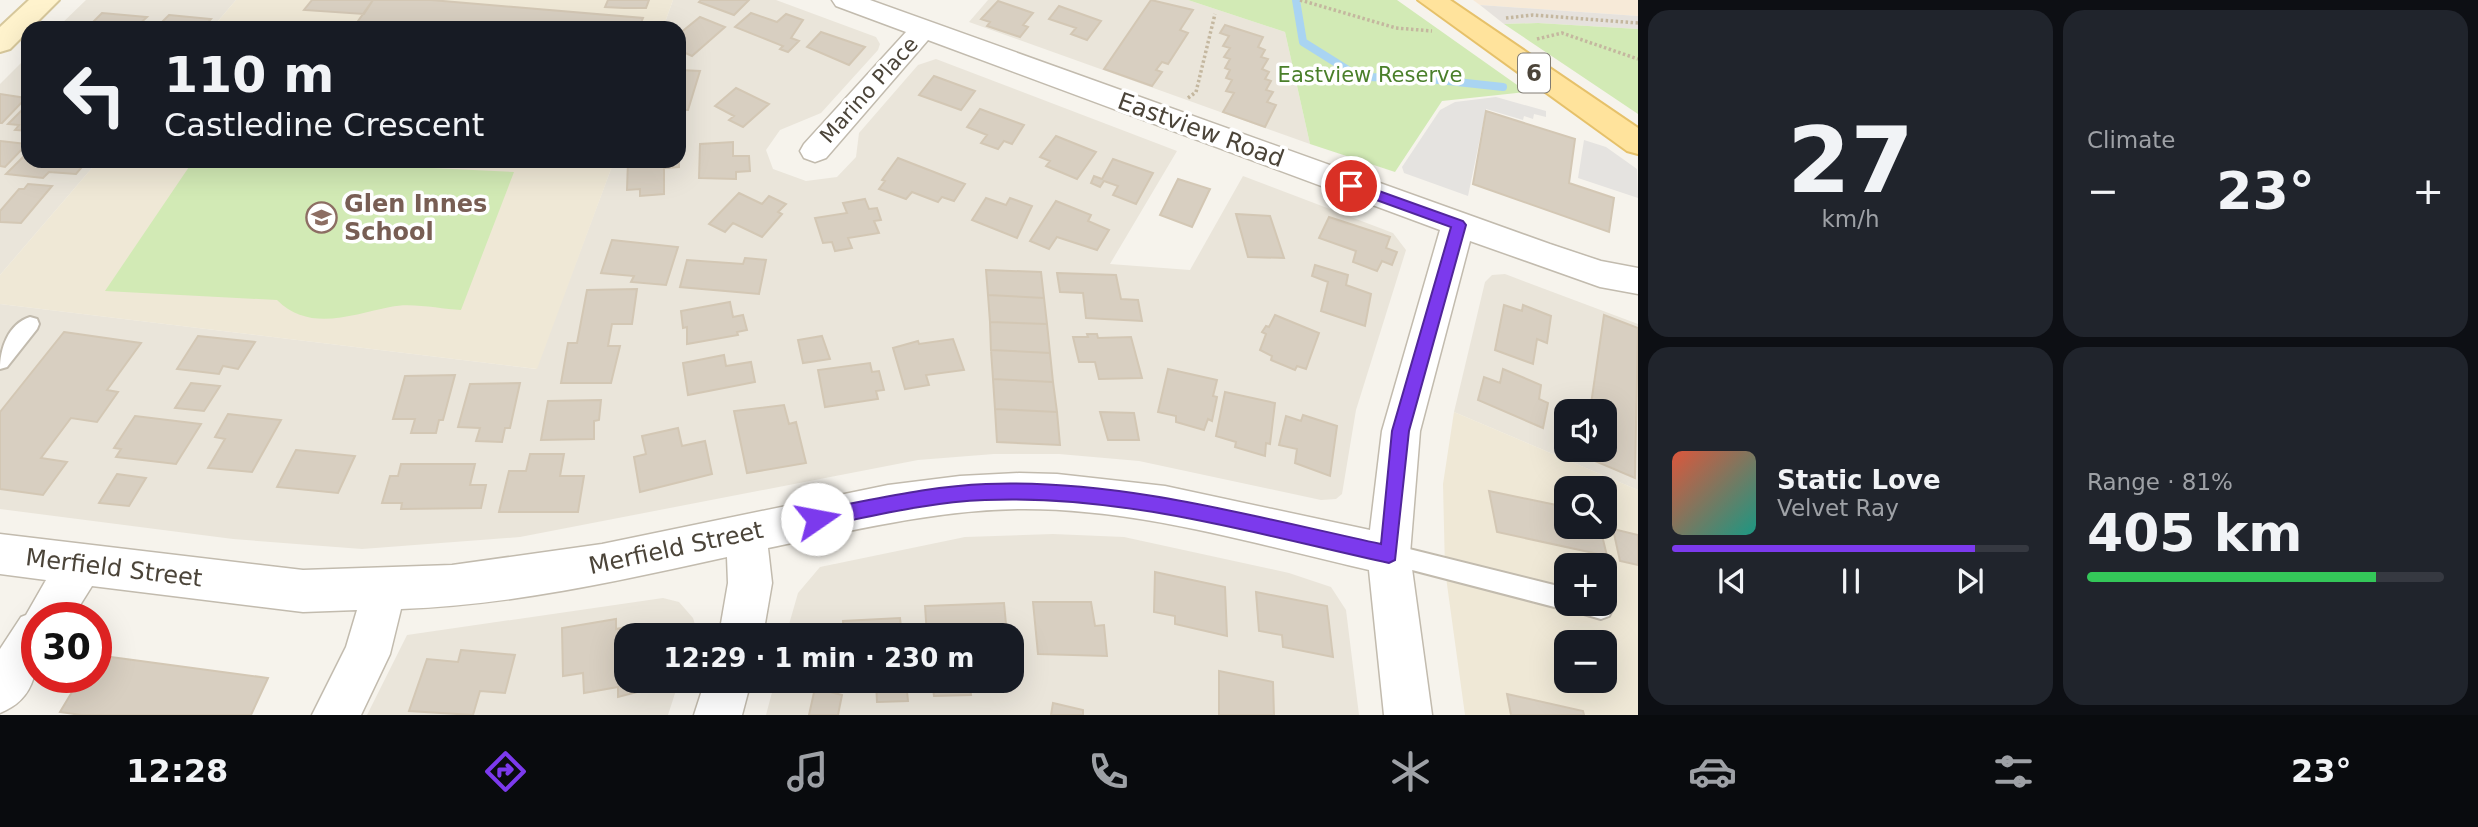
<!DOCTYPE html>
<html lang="en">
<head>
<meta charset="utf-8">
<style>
	:root { --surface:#171b24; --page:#20242c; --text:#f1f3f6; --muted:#9ea1a6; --line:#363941; --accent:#7c3aed }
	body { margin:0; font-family:"DejaVu Sans",sans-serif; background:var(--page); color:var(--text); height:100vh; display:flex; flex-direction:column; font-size:26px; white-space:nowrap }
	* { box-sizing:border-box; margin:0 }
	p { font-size:23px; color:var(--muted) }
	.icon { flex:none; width:38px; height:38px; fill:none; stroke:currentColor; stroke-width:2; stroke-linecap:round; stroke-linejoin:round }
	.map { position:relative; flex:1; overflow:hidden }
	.sheet { display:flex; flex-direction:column; gap:10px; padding:10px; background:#0d0f14; width:840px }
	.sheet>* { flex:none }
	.guide { position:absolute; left:21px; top:21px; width:665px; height:147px; border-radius:21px; box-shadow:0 7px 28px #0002; background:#171b24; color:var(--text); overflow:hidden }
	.buttons { position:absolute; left:1554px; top:399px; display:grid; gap:14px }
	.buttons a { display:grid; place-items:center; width:63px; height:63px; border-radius:14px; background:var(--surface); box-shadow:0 7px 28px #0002; font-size:35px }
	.speed { position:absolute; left:21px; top:602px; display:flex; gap:14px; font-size:35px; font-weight:700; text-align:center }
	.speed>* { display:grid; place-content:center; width:91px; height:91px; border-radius:50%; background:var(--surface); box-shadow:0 7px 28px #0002; line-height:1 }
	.speed .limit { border:10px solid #d22; background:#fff; color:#111 }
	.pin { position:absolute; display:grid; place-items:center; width:60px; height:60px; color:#fff; margin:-30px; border:4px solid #fff; border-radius:50%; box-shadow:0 2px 7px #0007 }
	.me { position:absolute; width:77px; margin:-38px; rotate:78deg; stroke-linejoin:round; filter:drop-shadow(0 0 5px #0008) }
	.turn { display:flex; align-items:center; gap:24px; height:147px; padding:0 28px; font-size:32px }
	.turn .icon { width:91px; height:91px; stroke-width:2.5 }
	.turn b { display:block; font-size:49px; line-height:60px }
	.big { font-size:52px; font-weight:700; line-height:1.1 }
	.sheet .tile { flex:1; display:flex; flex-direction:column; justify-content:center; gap:10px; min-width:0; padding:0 24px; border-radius:21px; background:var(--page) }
	.sheet .dial { align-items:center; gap:0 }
	.dial b { font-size:91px; line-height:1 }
	.song { display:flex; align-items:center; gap:21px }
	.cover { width:84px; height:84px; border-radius:10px; background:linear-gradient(135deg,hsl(10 70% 55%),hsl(170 70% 35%)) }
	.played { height:7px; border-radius:4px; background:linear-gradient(90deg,var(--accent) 85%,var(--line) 85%) }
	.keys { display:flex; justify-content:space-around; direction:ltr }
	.heat { display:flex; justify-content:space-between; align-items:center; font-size:38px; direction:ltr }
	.charge { height:10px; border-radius:5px; background:linear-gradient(90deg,#34c759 81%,var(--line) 0) }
	.sheet .tiles { flex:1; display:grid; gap:10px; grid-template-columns:repeat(2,1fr) }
	.trip { position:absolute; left:614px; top:623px; width:410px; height:70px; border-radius:21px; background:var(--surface); box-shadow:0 7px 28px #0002; font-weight:700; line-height:70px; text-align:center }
	.menu { display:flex; height:112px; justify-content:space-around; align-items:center; background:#090b0e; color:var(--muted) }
	.menu .icon { width:49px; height:49px }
	.menu .current { color:var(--accent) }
	.menu b { font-size:32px; color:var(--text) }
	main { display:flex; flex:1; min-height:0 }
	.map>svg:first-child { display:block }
	.residential { fill:#eae5da; fill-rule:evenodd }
	.commercial { fill:#f7ead8 }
	.industrial { fill:#e6e2dd }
	.education { fill:#efe8d6; fill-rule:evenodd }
	.green { fill:#d2eab5 }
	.parking { fill:#e5e3e0 }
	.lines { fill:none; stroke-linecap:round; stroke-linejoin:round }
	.stream { stroke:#a9d4f2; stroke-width:8 }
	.building { fill:#d8cfc1; stroke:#d3c7b4; stroke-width:2 }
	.lane-casing { stroke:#c2bbae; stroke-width:4 }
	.street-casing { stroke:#c2bbae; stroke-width:3 }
	.secondary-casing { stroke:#d6c79b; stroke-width:4 }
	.primary-casing { stroke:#e6c16a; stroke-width:4 }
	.path { stroke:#c4b79f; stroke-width:3.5; stroke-dasharray:2.5 2.5; stroke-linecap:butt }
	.lane { fill:#fff; fill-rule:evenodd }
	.street { fill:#fff; fill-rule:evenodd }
	.secondary { fill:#fff3cd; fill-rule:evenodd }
	.primary { fill:#ffe39c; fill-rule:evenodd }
	.route { fill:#7c3aed; stroke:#51269a; stroke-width:2 }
	.labels { text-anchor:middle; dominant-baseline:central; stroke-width:7; stroke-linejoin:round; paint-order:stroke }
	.far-park-label { font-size:21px; fill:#4a7f2a; stroke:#fff }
	.far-street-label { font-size:21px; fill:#4b4439; stroke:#fff }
	.shield { fill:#fff; stroke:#817c74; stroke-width:2 }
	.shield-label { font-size:23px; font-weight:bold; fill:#4b4439 }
	.street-label { font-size:24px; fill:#4b4439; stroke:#fff }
	.education-label { font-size:24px; font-weight:bold; fill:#785e54; stroke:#fff; text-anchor:start }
</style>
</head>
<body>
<main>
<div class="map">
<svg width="1638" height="715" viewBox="0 0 1638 715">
	<rect width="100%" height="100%" fill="#f6f3ec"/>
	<path class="residential" d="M86 0H236L212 28H57Z
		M673 0H776L876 37 880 44 878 50 821 113 780 130 766 150 773 169 806 181 837 177 856 157 859 133 918 65 936 59 1177 151 1110 264 1190 270 1243 176 1393 233 1406 250 1356 410 1342 494 1336 499 1321 500 1139 461 1059 454H994L918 460 520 537 362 549 233 539 0 509V304L536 369 614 161H679V28H663Z
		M988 0H1188L1285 32 1310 144 969 22Z
		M28 56V161H98L0 275V84Z
		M1505 274 1638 324V490L1454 412 1485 282 1492 275ZM1566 411H1605V450H1566Z
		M1053 534 1124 537 1289 573 1331 587 1346 610 1359 715H766L775 681H1012V635H786L798 593 820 567 965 537Z
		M663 598 679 602 693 618 696 628 694 635H626V681H679L668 715H367L407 635Z"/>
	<path class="commercial" d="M1473 0H1638V16L1480 5Z"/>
	<path class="industrial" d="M1480 5 1638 16V29L1538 23 1504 24Z"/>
	<path class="education" d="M236 0H673L663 28H212Z
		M98 161H614L537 369 0 304V275Z
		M1454 412 1638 490V715H1465L1445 570 1443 484ZM1566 488H1605V527H1566ZM1566 565H1605V604H1566ZM1566 642H1605V681H1566Z"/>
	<path class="green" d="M1188 0H1397L1527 92 1442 101 1395 172 1310 144 1285 32Z
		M1538 23 1638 29V114L1504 24Z
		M193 161H285L514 172 461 310C440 309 411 302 390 307 353 314 310 333 277 300L105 291Z"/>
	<path class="parking" d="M1496 97 1546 111V117L1534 114 1533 119 1524 116 1523 120 1486 109 1468 196 1404 173 1402 167 1440 110 1455 102Z
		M1584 140 1606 147 1637 169 1638 198 1578 178Z"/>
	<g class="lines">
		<path class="stream" d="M1296 0 1303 42 1359 77 1420 78 1503 87"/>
	</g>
	<path class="building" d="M312 0H373L364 14 304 10Z
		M373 0H431L643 18 639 28H401L356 24Z
		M608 0H649L646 8H624L605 7Z
		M701 0H749L734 15 699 2Z
		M1151 0 1193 10 1180 30 1188 33 1168 64 1162 62 1156 70 1162 72 1152 86 1104 69Z
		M998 1 1033 13 1023 25 1028 27 1020 37 987 26 990 22 981 19Z
		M1059 6 1101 21 1087 40 1071 34 1076 28 1049 19Z
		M102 13 147 17 135 28H87Z
		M751 13 777 22 786 14 803 20 791 38 799 41 788 52 780 49 783 46 735 27Z
		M169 15 211 19 203 28H156Z
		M700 17 725 27 692 56 679 50V34Z
		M1225 25 1263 37 1258 47 1265 50 1261 57 1268 59 1262 69 1269 72 1265 79 1271 81 1266 90 1273 92 1267 102 1276 105 1265 127 1223 112 1234 93 1226 91 1232 80 1226 78 1230 70 1225 68 1230 59 1224 57 1230 48 1223 46 1229 36 1220 33Z
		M821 32 865 47 849 65 807 47Z
		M679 70 700 71 688 110H679Z
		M934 76 975 91 961 110 919 95Z
		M736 88 769 104 743 127 729 120 734 116 715 106Z
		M0 94 26 98 2 123H0Z
		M28 104V131L15 130 19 125 8 124Z
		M980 109 1024 125 1012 144 1004 141 998 149 981 143 987 135 967 127Z
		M1486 111 1575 139 1569 183 1614 198 1609 232 1473 184Z
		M1056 136 1096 152 1077 179 1046 166 1050 161 1040 157Z
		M0 141 27 144 5 167 0 166Z
		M733 142V156H749L750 171 736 172V179L699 178 700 144Z
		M25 155H28V161H87L76 174 49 172 43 178 6 174Z
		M898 158 965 184 954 201 942 197 938 202 912 192 906 199 879 189 885 181 882 180Z
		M1113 159 1153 173 1136 204 1113 195 1118 186 1104 181 1100 187 1091 183 1094 176 1102 179Z
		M628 161H679V167L664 168V194L640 196V189L627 190Z
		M1178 179 1210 189 1192 227 1160 215Z
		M28 184 52 186 21 223 0 222V211L19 189H24Z
		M739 193 762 204 769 196 786 204 778 212 782 214 762 237 733 223 725 232 709 224Z
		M986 198 1006 205 1010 198 1032 206 1017 238 972 220Z
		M865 199 869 209 877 208 881 220 874 221 879 233 848 238 852 248 835 251 832 242 823 243 815 218 847 213 843 203Z
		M1056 201 1091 215 1088 221 1109 230 1097 250 1057 237 1049 249 1030 241Z
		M1236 214 1270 216 1284 258 1248 257Z
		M1329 217 1390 237 1386 248 1397 252 1392 265 1382 261 1377 271 1353 262 1356 251 1319 238Z
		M612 240 678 247 666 285 631 282 634 276 601 273Z
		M745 258 766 260 759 294 680 287 687 260 743 264Z
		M1315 265 1348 275 1346 285 1371 294 1365 326 1321 311 1328 282 1312 276Z
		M986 270 1041 272 1044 298 988 295Z
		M1057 273 1116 275 1121 299 1138 300 1142 321 1086 318 1083 293 1060 292Z
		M637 289 632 324H612L608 346H620L611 383H561L568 343H577L587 290Z
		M988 295 1044 298 1047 324 990 322Z
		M730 302 733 317 743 315 747 330 737 332 738 335 687 344V327L683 328 681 311Z
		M1504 305 1522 311 1523 305 1551 316 1547 343 1537 339 1533 364 1495 350Z
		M1275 315 1319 333 1306 369 1297 366 1295 370 1271 360 1272 356 1260 350 1266 334 1262 332 1266 326 1269 327Z
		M1604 315 1638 328 1635 478 1583 456 1584 450H1605V411H1590Z
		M990 322 1047 324 1050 353 991 350Z
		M64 332 141 343 107 390 118 392 97 422 71 418 41 458 67 462 43 495 0 489V412Z
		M1087 334H1097L1098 338 1131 337 1142 378 1099 379 1095 362H1079L1073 337H1088Z
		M198 336 255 342 238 369 223 366 219 374 177 369Z
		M822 336 830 359 803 363 798 340Z
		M953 339 964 370 926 375 929 385 905 389 893 348 918 341 919 344Z
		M991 350 1050 353 1053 382 993 379Z
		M724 355 726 366 751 362 755 382 688 395 683 363Z
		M870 363 872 372 879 371 884 390 876 391 878 399 825 407 818 370Z
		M1168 369 1217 380 1213 396 1217 397 1212 421 1208 419 1204 430 1176 422V416L1158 412Z
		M1503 369 1541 385 1539 399 1548 403 1543 428 1478 400 1484 377 1500 383Z
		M455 375 443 420H439L436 433H411L415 419H393L405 376Z
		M993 379 1053 382 1057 412 995 409Z
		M191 383 220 386 204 411 175 408Z
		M520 383 510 428H505L502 442 476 441 480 428 458 427 470 384Z
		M1225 392 1275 403 1270 444 1266 443 1265 456 1235 447 1236 442 1216 436Z
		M601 400 599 420 594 421V439L541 440 548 401Z
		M784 405 789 424 796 422 806 463 747 473 734 411Z
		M995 409 1057 412 1060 445 997 442Z
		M1100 412 1134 413 1139 440H1108Z
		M228 414 281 420 252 472 208 468 225 439 215 437Z
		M1303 415 1337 426 1330 476 1295 463 1297 449 1279 445 1286 416 1301 421Z
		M135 416 201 424 176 464 116 457 121 449 114 448Z
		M678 428 682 446 705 441 712 474 640 492 634 457 646 454 642 436Z
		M296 450 355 456 338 493 277 487Z
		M530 454H564L560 476H584L578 512H499L509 471H526Z
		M401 464H475L470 485H486L481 508 401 509 402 503H382L390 476H398Z
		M117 474 146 478 129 506 99 503Z
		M1489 491 1566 507V501V527H1600L1607 556 1497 532Z
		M1613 529 1638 535V565L1620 561Z
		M1155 572 1225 587 1227 636 1175 624V616L1154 612Z
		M1256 592 1327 606 1333 657 1283 647 1282 635 1259 631Z
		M1033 602H1091L1095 626 1104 625 1107 656 1038 654Z
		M1004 603 1007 635H927L925 606Z
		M900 618 902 635H844L843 621Z
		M616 619V629L636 625 637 635H626V681H640L641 691 618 697V687L584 693 583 673 563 676 562 628Z
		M461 650 515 655 505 693 480 691 473 715 409 711 427 659 458 662Z
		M96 655 268 678 251 715H81L60 712 81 677H96Z
		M1219 671 1273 682 1274 715H1219Z
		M876 681H906L908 701 877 702Z
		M932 681H969L971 695 934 696Z
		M815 688 842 695 838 715H809Z
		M1507 694 1583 711 1584 715H1511Z
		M1053 703 1083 710V715H1051Z"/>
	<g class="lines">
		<defs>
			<path id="lane" d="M30 317 37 319 39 324 37 329 7 367 0 369C0 349 8 324 30 317Z
				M1389 544 1566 588V604H1605V598L1613 608 1609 616 1601 619 1577 612 1574 606 1566 610 1389 564 1381 561 1378 554 1381 547Z"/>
			<path id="street" d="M832 0H870L1550 244 1601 261 1638 268V294L1600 287 1470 241 1420 431 1410 554 1432 715H1384L1369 570C1255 544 1138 508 1020 509 934 510 851 531 768 548L772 583 763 635H719L728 583 727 557C619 581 511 605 401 609L390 654 361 715H312L346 647 357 610 303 612 92 586 72 618H37C37 657 43 696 0 713V649L21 617 26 615 46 580 0 574V534L303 570 452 565 602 544 888 485 960 476 1019 473 1057 474 1165 486 1370 530 1382 431 1440 230 928 40 826 158 815 162 804 158 800 151 804 144 906 32 836 6Z
				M705 681H751L742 715H694Z"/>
			<path id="secondary" d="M29 0H59L10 49 0 52V27Z"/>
			<path id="primary" d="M1418 0H1450L1638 128V154L1627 151Z"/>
		</defs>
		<use href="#lane" class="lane-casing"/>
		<use href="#street" class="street-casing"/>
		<use href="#secondary" class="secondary-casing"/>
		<use href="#primary" class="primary-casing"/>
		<path class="path" d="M1300 0 1396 28 1432 31
			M1506 18 1533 15 1638 23
			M1537 39 1562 33 1638 59
			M1188 98 1196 92 1215 14"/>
		<use href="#lane" class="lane"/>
		<use href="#street" class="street"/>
		<use href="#secondary" class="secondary"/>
		<use href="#primary" class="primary"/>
	</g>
	<path class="route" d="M1351 181 1463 221 1466 225 1409 431 1395 560 1389 563C1257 534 1122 494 985 500 929 502 873 516 817 527L811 524 808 519 811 513 817 510C873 500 929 486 986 484 1120 479 1251 516 1381 544L1392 431 1451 227 1346 189V182Z"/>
	<defs>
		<symbol id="school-ring" viewBox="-11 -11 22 22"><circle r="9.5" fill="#fff" stroke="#8d6e63" stroke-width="1.5"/><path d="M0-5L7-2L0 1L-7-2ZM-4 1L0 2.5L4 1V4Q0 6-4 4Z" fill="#8d6e63"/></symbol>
	</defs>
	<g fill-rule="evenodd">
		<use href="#school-ring" x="304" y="200" width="35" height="35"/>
	</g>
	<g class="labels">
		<g class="far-park-label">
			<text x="1370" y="75">Eastview Reserve</text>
		</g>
		<g class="far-street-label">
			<text transform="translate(869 90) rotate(-48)">Marino Place</text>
		</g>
		<rect class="shield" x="1518" y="53.5" width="32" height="39" rx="5"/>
		<g class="shield-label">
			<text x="1534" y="73">6</text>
		</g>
		<g class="street-label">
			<text transform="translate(1201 130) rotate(20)">Eastview Road</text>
			<text transform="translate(676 548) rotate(-12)">Merfield Street</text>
			<text transform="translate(114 568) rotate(7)">Merfield Street</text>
		</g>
		<g class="education-label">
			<text x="344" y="204">Glen Innes<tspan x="344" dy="28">School</tspan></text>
		</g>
	</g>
</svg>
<div class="buttons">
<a><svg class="icon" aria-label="sound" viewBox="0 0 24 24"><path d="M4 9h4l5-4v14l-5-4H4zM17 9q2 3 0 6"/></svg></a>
<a><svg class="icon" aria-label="search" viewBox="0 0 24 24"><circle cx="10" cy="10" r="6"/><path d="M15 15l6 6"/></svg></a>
<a>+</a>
<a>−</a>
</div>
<div class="speed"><div class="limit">30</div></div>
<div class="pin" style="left:1351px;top:186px;background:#d93025"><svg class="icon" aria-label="arrive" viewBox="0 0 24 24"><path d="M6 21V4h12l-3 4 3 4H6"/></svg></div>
<svg class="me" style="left:817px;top:519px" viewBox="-20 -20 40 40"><circle r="19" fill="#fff"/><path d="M0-13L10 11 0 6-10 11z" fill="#7c3aed"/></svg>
<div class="trip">12:29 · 1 min · 230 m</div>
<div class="guide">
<div class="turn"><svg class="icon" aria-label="left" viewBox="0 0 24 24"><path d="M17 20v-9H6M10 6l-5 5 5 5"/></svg><div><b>110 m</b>Castledine Crescent</div></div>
</div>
</div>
<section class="sheet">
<div class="tiles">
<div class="tile dial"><b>27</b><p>km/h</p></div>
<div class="tile"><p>Climate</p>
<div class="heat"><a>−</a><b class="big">23°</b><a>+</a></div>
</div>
<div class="tile">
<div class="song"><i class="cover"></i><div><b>Static Love</b><p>Velvet Ray</p></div></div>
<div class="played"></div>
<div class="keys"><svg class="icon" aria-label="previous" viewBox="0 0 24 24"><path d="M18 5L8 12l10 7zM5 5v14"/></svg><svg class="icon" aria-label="pause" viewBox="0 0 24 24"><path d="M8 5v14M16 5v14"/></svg><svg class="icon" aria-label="next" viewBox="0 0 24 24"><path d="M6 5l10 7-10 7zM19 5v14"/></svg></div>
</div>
<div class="tile"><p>Range · 81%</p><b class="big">405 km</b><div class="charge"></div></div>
</div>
</section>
</main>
<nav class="menu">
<b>12:28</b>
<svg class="icon current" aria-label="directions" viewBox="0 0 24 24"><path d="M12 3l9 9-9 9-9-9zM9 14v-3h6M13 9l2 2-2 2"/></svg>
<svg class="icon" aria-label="music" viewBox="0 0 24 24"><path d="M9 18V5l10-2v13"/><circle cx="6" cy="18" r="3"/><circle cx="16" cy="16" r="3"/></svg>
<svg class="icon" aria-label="phone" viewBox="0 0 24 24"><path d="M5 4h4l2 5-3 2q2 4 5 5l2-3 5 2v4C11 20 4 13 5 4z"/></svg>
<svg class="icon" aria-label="climate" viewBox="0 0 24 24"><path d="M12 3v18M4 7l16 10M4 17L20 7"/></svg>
<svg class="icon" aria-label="car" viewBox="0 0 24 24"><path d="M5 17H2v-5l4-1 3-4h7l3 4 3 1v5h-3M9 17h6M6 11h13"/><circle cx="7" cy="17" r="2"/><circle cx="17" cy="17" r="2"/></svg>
<svg class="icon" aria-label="filters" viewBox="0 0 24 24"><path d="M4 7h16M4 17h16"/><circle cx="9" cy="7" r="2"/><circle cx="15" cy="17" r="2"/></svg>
<b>23°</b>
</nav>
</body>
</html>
